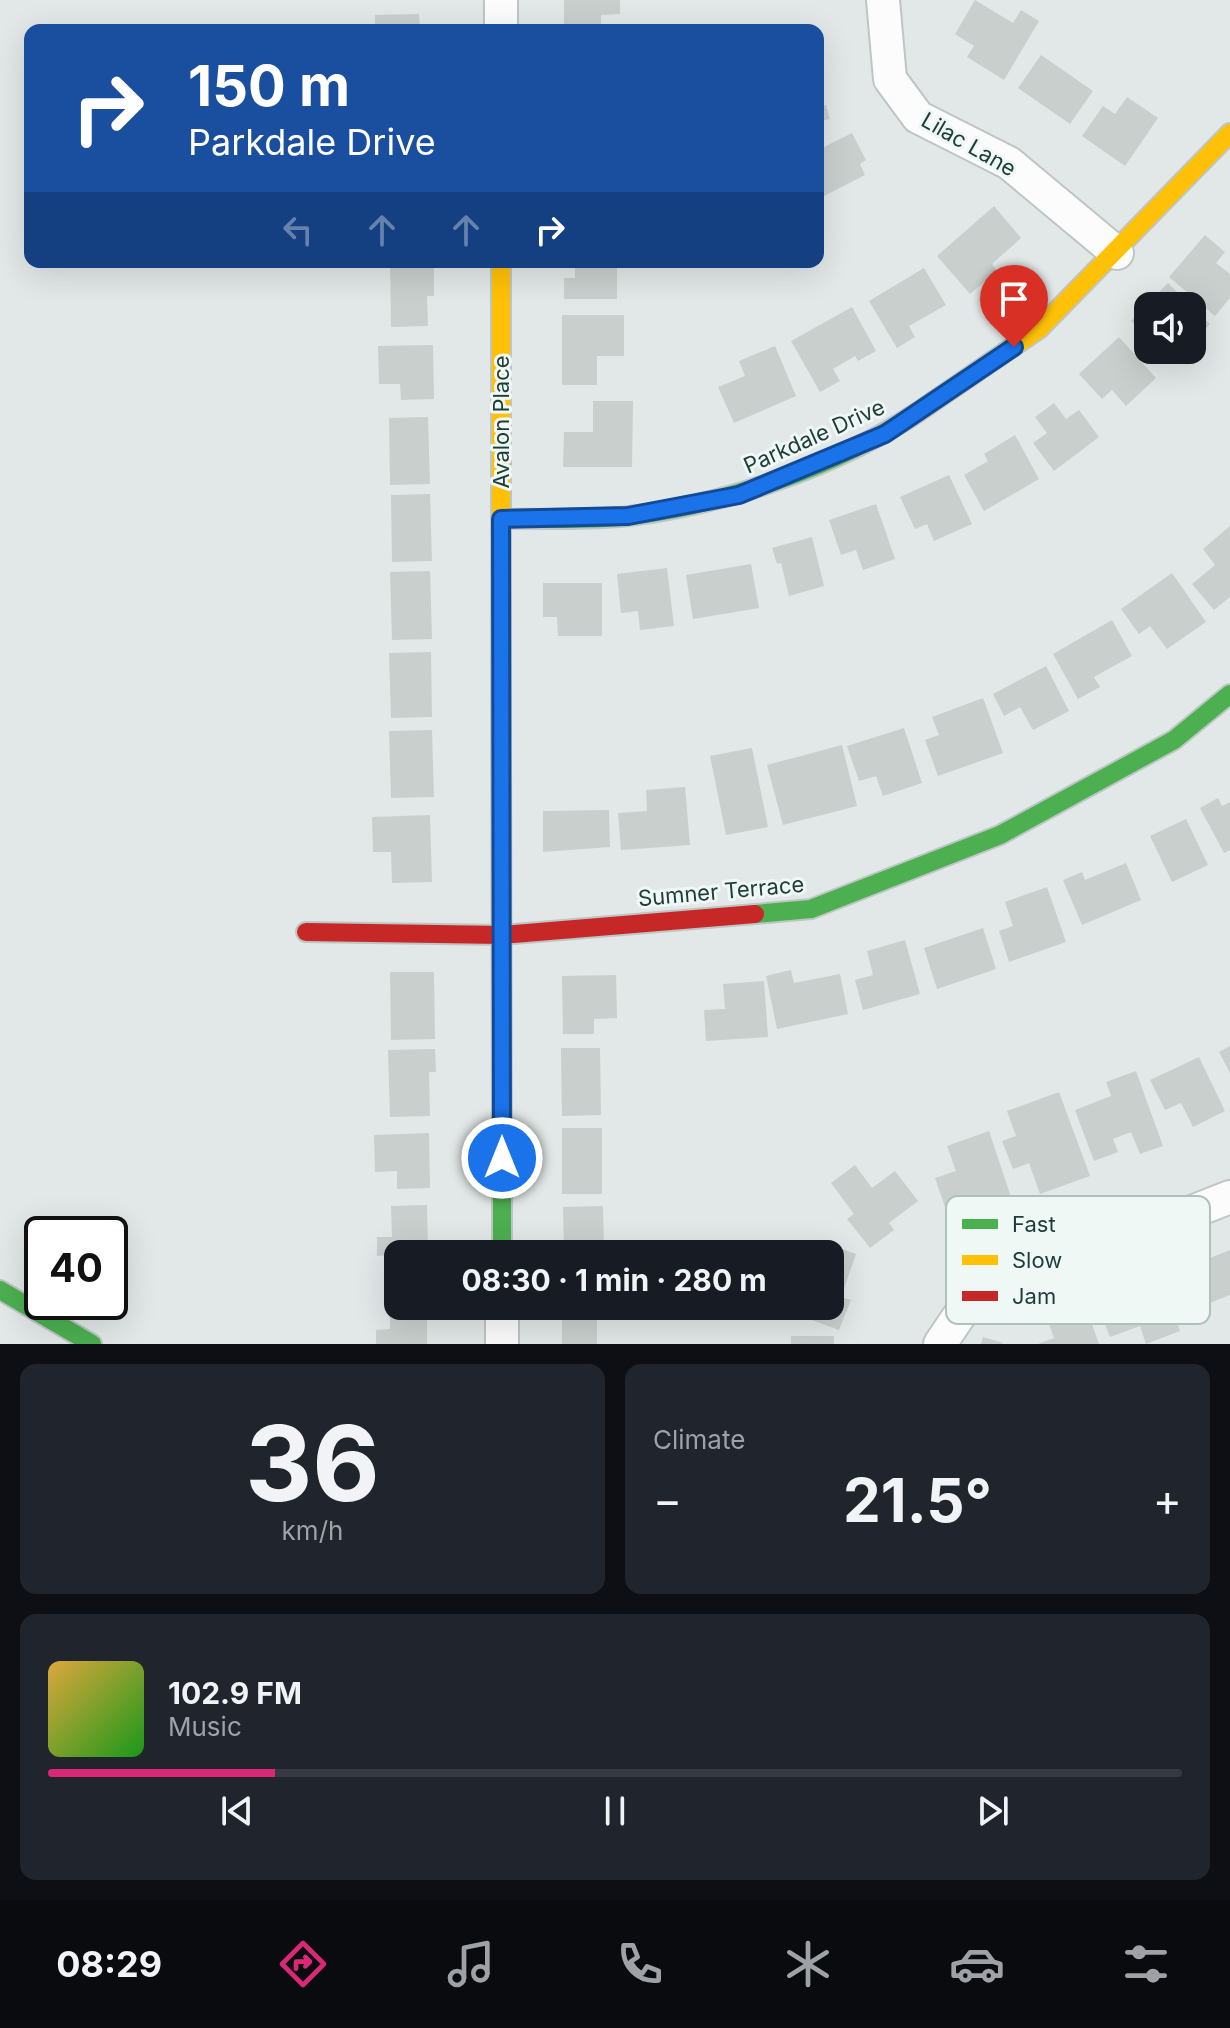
<!DOCTYPE html>
<html lang="en">
<head>
<meta charset="utf-8">
<style>
	:root { --surface:#171b24; --page:#20242c; --text:#f1f3f6; --muted:#9ea1a6; --line:#363941; --accent:#db2777 }
	body { margin:0; font-family:Inter,sans-serif; background:var(--page); color:var(--text); height:100vh; display:flex; flex-direction:column; font-size:30px; white-space:nowrap }
	* { box-sizing:border-box; margin:0 }
	p { font-size:26px; color:var(--muted) }
	.icon { flex:none; width:44px; height:44px; fill:none; stroke:currentColor; stroke-width:2; stroke-linecap:round; stroke-linejoin:round }
	.map { position:relative; height:1344px; overflow:hidden }
	.panel { display:flex; flex-direction:column; gap:20px; padding:20px; background:#0d0f14; flex:1 }
	.panel>* { flex:none }
	.hud { position:absolute; left:24px; top:24px; width:800px; height:244px; border-radius:16px; box-shadow:0 8px 32px #0002; background:#1a4fa0; color:#fff; overflow:hidden }
	.fabs { position:absolute; left:1134px; top:292px; display:grid; gap:16px }
	.fabs a { display:grid; place-items:center; width:72px; height:72px; border-radius:16px; background:var(--surface); box-shadow:0 8px 32px #0002; font-size:40px }
	.speed { position:absolute; left:24px; top:1216px; display:flex; gap:16px; font-size:40px; font-weight:700; text-align:center }
	.speed>* { display:grid; place-content:center; width:104px; height:104px; border-radius:50%; background:var(--surface); box-shadow:0 8px 32px #0002; line-height:1 }
	.speed .limit { border:4px solid #111; border-radius:12px; background:#fff; color:#111 }
	.pin { position:absolute; display:grid; place-items:center; width:68px; height:68px; color:#fff; margin:-82px -34px; border-radius:50% 50% 50% 0; rotate:-45deg; box-shadow:0 0 8px #0007 }
	.pin .icon { rotate:45deg }
	.me { position:absolute; width:88px; margin:-44px; rotate:0deg; stroke-linejoin:round; filter:drop-shadow(0 0 6px #0008) }
	.turn { display:flex; align-items:center; gap:28px; height:168px; padding:0 32px; font-size:36px }
	.turn .icon { width:104px; height:104px; stroke-width:2.5 }
	.turn b { display:block; font-size:56px; line-height:68px }
	.lanes { display:flex; align-items:center; height:76px; padding:0 32px; background:#0003; justify-content:center; gap:40px; direction:ltr }
	.lanes .off { opacity:.35 }
	.big { font-size:60px; font-weight:700; line-height:1.1 }
	.panel .tile { flex:1; display:flex; flex-direction:column; justify-content:center; gap:12px; min-width:0; padding:0 28px; border-radius:16px; background:var(--page) }
	.panel .dial { align-items:center; gap:0 }
	.dial b { font-size:104px; line-height:1 }
	.song { display:flex; align-items:center; gap:24px }
	.cover { width:96px; height:96px; border-radius:12px; background:linear-gradient(135deg,hsl(40 70% 55%),hsl(120 70% 35%)) }
	.played { height:8px; border-radius:4px; background:linear-gradient(90deg,var(--accent) 20%,var(--line) 20%) }
	.keys { display:flex; justify-content:space-around; direction:ltr }
	.heat { display:flex; justify-content:space-between; align-items:center; font-size:44px; direction:ltr }
	.panel .tiles { flex:1; display:grid; gap:20px; grid-template-columns:1fr 1fr }
	.tile:last-child { grid-column:span 2 }
	.trip { position:absolute; left:384px; top:1240px; width:460px; height:80px; border-radius:16px; background:var(--surface); box-shadow:0 8px 32px #0002; font-weight:700; line-height:80px; text-align:center }
	.tab-bar { display:flex; height:128px; justify-content:space-around; align-items:center; background:#090b0e; color:var(--muted) }
	.tab-bar .icon { width:56px; height:56px }
	.tab-bar .current { color:var(--accent) }
	.tab-bar b { font-size:36px; color:var(--text) }
	.map>svg:first-child { display:block }
	.building { fill:#c8cfcd }
	.lines { fill:none; stroke-linecap:round; stroke-linejoin:round }
	.street-casing { stroke:#bfc5c4; stroke-width:36 }
	.fast-casing { stroke:#bdc6c4; stroke-width:22 }
	.slow-casing { stroke:#bdc6c4; stroke-width:22 }
	.jam-casing { stroke:#bdc6c4; stroke-width:22 }
	.street { stroke:#fbfcfb; stroke-width:32 }
	.fast { stroke:#4caf50; stroke-width:18 }
	.slow { stroke:#ffc107; stroke-width:18 }
	.jam { stroke:#c62828; stroke-width:18 }
	.route-casing { stroke:#114b97; stroke-width:20 }
	.route { stroke:#1a73e8; stroke-width:14 }
	.labels { text-anchor:middle; dominant-baseline:central; stroke-width:6; stroke-linejoin:round; paint-order:stroke }
	.street-label { font-size:22px; fill:#1e3d3a; stroke:#eff8f5 }
	.key { fill:#eff8f5; stroke:#b0c0bd; stroke-width:2 }
	.key-label { font-size:22px; fill:#1e3d3a }
</style>
</head>
<body>
<div class="map">
<svg width="1230" height="1344" viewBox="0 0 1230 1344">
	<rect width="100%" height="100%" fill="#e2e8e7"/>
	<path class="building" d="M564 0H620V14L601 15V30H564Z
		M975 0 1013 23 1021 10 1039 21 1004 80 967 57 974 46 955 34Z
		M419 14 420 30H375V15Z
		M1041 55 1093 91 1070 124 1018 88Z
		M1127 97 1158 118 1125 166 1082 136 1103 106 1115 114Z
		M826 105 830 119 818 122V107Z
		M852 133 866 160 860 164 865 175 818 199V150Z
		M994 206 1021 238 992 264 997 271 970 294 937 256Z
		M1205 235 1225 252 1216 263 1230 274V298L1215 316 1169 277Z
		M390 262H434V296H427L428 326 391 327Z
		M575 262H617V299H564V278H575Z
		M924 268 946 305 909 326 915 337 897 348 869 301Z
		M1168 283 1191 306H1148V337L1131 321Z
		M852 307 876 351 858 361 855 356 833 369 840 381 820 392 791 341Z
		M1192 307 1210 324 1192 343Z
		M562 315H624V356H597V385H562Z
		M1119 337 1156 378 1126 406 1112 390 1102 399 1079 374Z
		M433 345 434 399 401 400 400 384H379L378 346Z
		M775 346 796 396 734 423 718 387 745 376 739 361Z
		M593 401H633L632 467H563L564 432H593Z
		M1054 403 1066 419 1079 410 1099 437 1054 471 1033 443 1047 433 1035 417Z
		M428 417 430 484 390 485 389 418Z
		M1015 435 1039 479 984 511 964 475 988 461 984 454Z
		M949 475 972 524 934 541 927 524 915 529 900 497Z
		M430 494 432 561 392 562 391 495Z
		M876 504 895 559 863 570 856 550 841 555 829 520Z
		M1230 526V597L1214 610 1192 584 1215 565 1203 549Z
		M812 537 824 586 789 596 781 563 777 564 772 548Z
		M751 564 759 608 693 619 686 575Z
		M667 568 674 626 640 630 638 611 621 613 617 574Z
		M430 571 432 639 392 640 390 572Z
		M1172 573 1206 622 1167 649 1150 626 1139 634 1121 609Z
		M543 583H602V636H558L557 617H543Z
		M1112 620 1132 656 1094 677 1100 687 1078 699 1053 654Z
		M431 652 432 717 391 718 389 653Z
		M1046 666 1069 711 1033 730 1020 707 1004 716 993 694Z
		M983 698 1003 753 938 776 925 740 939 735 932 717Z
		M904 728 922 783 883 796 876 776 859 781 847 746Z
		M432 730 434 797 391 798 389 731Z
		M842 745 857 806 783 825 767 765Z
		M752 748 768 827 726 835 710 756Z
		M685 787 690 845 621 850 618 813 647 811 646 790Z
		M1218 798 1222 806 1230 802V850L1224 853 1200 808Z
		M609 810 610 847 543 852V811Z
		M430 815 432 882 392 883 391 852H373L372 817Z
		M1186 819 1208 865 1172 882 1150 836Z
		M1126 863 1141 900 1082 925 1063 880 1082 872 1085 880Z
		M1047 887 1066 942 1009 962 999 931 1013 926 1005 902Z
		M983 928 996 969 937 989 924 948Z
		M905 940 920 994 863 1010 855 980 873 975 867 951Z
		M791 970 794 983 840 974 848 1014 777 1029 766 976Z
		M390 972H434L435 1039 391 1040Z
		M616 975 617 1018 594 1019V1034H563L562 976Z
		M764 981 768 1037 706 1041 704 1010 725 1009 723 984Z
		M1230 1046V1073L1219 1052Z
		M561 1048H600L601 1115 562 1116Z
		M435 1049 436 1072H429L430 1116 390 1117 388 1050Z
		M1199 1057 1225 1111 1193 1127 1181 1103 1165 1110 1150 1080Z
		M1136 1071 1163 1146 1140 1154 1131 1132 1113 1139 1118 1152 1094 1161 1075 1110 1111 1096 1106 1082Z
		M1059 1092 1090 1176 1040 1194 1029 1163 1013 1169 1002 1141 1016 1136 1007 1111Z
		M562 1128H602V1194H562Z
		M989 1131 1015 1209 953 1230 935 1178 956 1171 947 1146Z
		M429 1133 430 1188 397 1189V1171L375 1172 374 1135Z
		M855 1165 872 1188 895 1171 918 1201 889 1223 894 1230 870 1248 847 1219 854 1214 831 1183Z
		M427 1205 428 1254H398V1273H392V1255L377 1256V1237H392L391 1206Z
		M603 1206 604 1254H564L563 1207Z
		M819 1240 856 1254 841 1297 851 1300 839 1330 793 1313 795 1306H830V1254H814Z
		M1230 1250V1295L1187 1312 1172 1273Z
		M1161 1277 1180 1331 1146 1344 1140 1326 1110 1337 1096 1301Z
		M390 1285H398V1306H427V1344H376V1330L390 1329Z
		M1085 1305 1099 1344H1038L1054 1338 1047 1318Z
		M562 1306H597V1344H562Z
		M791 1336H834V1344H791Z
		M983 1337 1003 1343 1002 1344H981Z"/>
	<g class="lines">
		<defs>
			<path id="street" d="M501 0V30
				M883 0 890 79 918 117 1009 163 1117 253
				M502 1306V1344
				M940 1344 961 1313 984 1294 1230 1197"/>
			<path id="fast" d="M501 519C543 518 587 521 629 516 724 505 839 465 918 412
				M755 914 811 909 1000 835 1174 740 1230 694
				M502 1138V1254
				M0 1290 92 1344"/>
			<path id="slow" d="M501 262V753
				M918 412 1039 329 1230 133"/>
			<path id="jam" d="M501 753 502 1138
				M306 932 502 935 755 914"/>
		</defs>
		<use href="#street" class="street-casing"/>
		<use href="#fast" class="fast-casing"/>
		<use href="#slow" class="slow-casing"/>
		<use href="#jam" class="jam-casing"/>
		<use href="#street" class="street"/>
		<use href="#fast" class="fast"/>
		<use href="#slow" class="slow"/>
		<use href="#jam" class="jam"/>
	</g>
	<g class="lines">
		<defs>
			<path id="route" d="M502 1158 501 519 628 516 739 495 885 434 1014 347"/>
		</defs>
		<use href="#route" class="route-casing"/>
		<use href="#route" class="route"/>
	</g>
	<g class="labels">
		<g class="street-label">
			<text transform="translate(969 144) rotate(30)">Lilac Lane</text>
			<text transform="translate(501 422) rotate(-90)">Avalon Place</text>
			<text transform="translate(814 436) rotate(-24)">Parkdale Drive</text>
			<text transform="translate(721 891) rotate(-5)">Sumner Terrace</text>
		</g>
	</g>
	<rect x="946" y="1196" width="264" height="128" rx="12" class="key"/>
	<rect x="962" y="1219" width="36" height="10" fill="#4caf50"/>
	<rect x="962" y="1255" width="36" height="10" fill="#ffc107"/>
	<rect x="962" y="1291" width="36" height="10" fill="#c62828"/>
	<g class="key-label">
		<text x="1012" y="1232">Fast</text>
		<text x="1012" y="1268">Slow</text>
		<text x="1012" y="1304">Jam</text>
	</g>
</svg>
<div class="fabs">
<a><svg class="icon" aria-label="sound" viewBox="0 0 24 24"><path d="M4 9h4l5-4v14l-5-4H4zM17 9q2 3 0 6"/></svg></a>
</div>
<div class="speed"><div class="limit">40</div></div>
<div class="pin" style="left:1014px;top:347px;background:#d93025"><svg class="icon" aria-label="arrive" viewBox="0 0 24 24"><path d="M6 21V4h12l-3 4 3 4H6"/></svg></div>
<svg class="me" style="left:502px;top:1158px" viewBox="-20 -20 40 40"><circle r="17" fill="#1a73e8" stroke="#fff" stroke-width="3"/><path d="M0-11L8 9 0 5-8 9z" fill="#fff"/></svg>
<div class="trip">08:30 · 1 min · 280 m</div>
<div class="hud">
<div class="turn"><svg class="icon" aria-label="right" viewBox="0 0 24 24"><path d="M7 20v-9h11M14 6l5 5-5 5"/></svg><div><b>150 m</b>Parkdale Drive</div></div>
<div class="lanes"><svg class="icon off" aria-label="left" viewBox="0 0 24 24"><path d="M17 20v-9H6M10 6l-5 5 5 5"/></svg><svg class="icon off" aria-label="ahead" viewBox="0 0 24 24"><path d="M12 20V5M6 11l6-6 6 6"/></svg><svg class="icon off" aria-label="ahead" viewBox="0 0 24 24"><path d="M12 20V5M6 11l6-6 6 6"/></svg><svg class="icon" aria-label="right" viewBox="0 0 24 24"><path d="M7 20v-9h11M14 6l5 5-5 5"/></svg></div>
</div>
</div>
<section class="panel">
<div class="tiles">
<div class="tile dial"><b>36</b><p>km/h</p></div>
<div class="tile"><p>Climate</p>
<div class="heat"><a>−</a><b class="big">21.5°</b><a>+</a></div>
</div>
<div class="tile">
<div class="song"><i class="cover"></i><div><b>102.9 FM</b><p>Music</p></div></div>
<div class="played"></div>
<div class="keys"><svg class="icon" aria-label="previous" viewBox="0 0 24 24"><path d="M18 5L8 12l10 7zM5 5v14"/></svg><svg class="icon" aria-label="pause" viewBox="0 0 24 24"><path d="M8 5v14M16 5v14"/></svg><svg class="icon" aria-label="next" viewBox="0 0 24 24"><path d="M6 5l10 7-10 7zM19 5v14"/></svg></div>
</div>
</div>
</section>
<nav class="tab-bar">
<b>08:29</b>
<svg class="icon current" aria-label="directions" viewBox="0 0 24 24"><path d="M12 3l9 9-9 9-9-9zM9 14v-3h6M13 9l2 2-2 2"/></svg>
<svg class="icon" aria-label="music" viewBox="0 0 24 24"><path d="M9 18V5l10-2v13"/><circle cx="6" cy="18" r="3"/><circle cx="16" cy="16" r="3"/></svg>
<svg class="icon" aria-label="phone" viewBox="0 0 24 24"><path d="M5 4h4l2 5-3 2q2 4 5 5l2-3 5 2v4C11 20 4 13 5 4z"/></svg>
<svg class="icon" aria-label="climate" viewBox="0 0 24 24"><path d="M12 3v18M4 7l16 10M4 17L20 7"/></svg>
<svg class="icon" aria-label="car" viewBox="0 0 24 24"><path d="M5 17H2v-5l4-1 3-4h7l3 4 3 1v5h-3M9 17h6M6 11h13"/><circle cx="7" cy="17" r="2"/><circle cx="17" cy="17" r="2"/></svg>
<svg class="icon" aria-label="filters" viewBox="0 0 24 24"><path d="M4 7h16M4 17h16"/><circle cx="9" cy="7" r="2"/><circle cx="15" cy="17" r="2"/></svg>
</nav>
</body>
</html>
